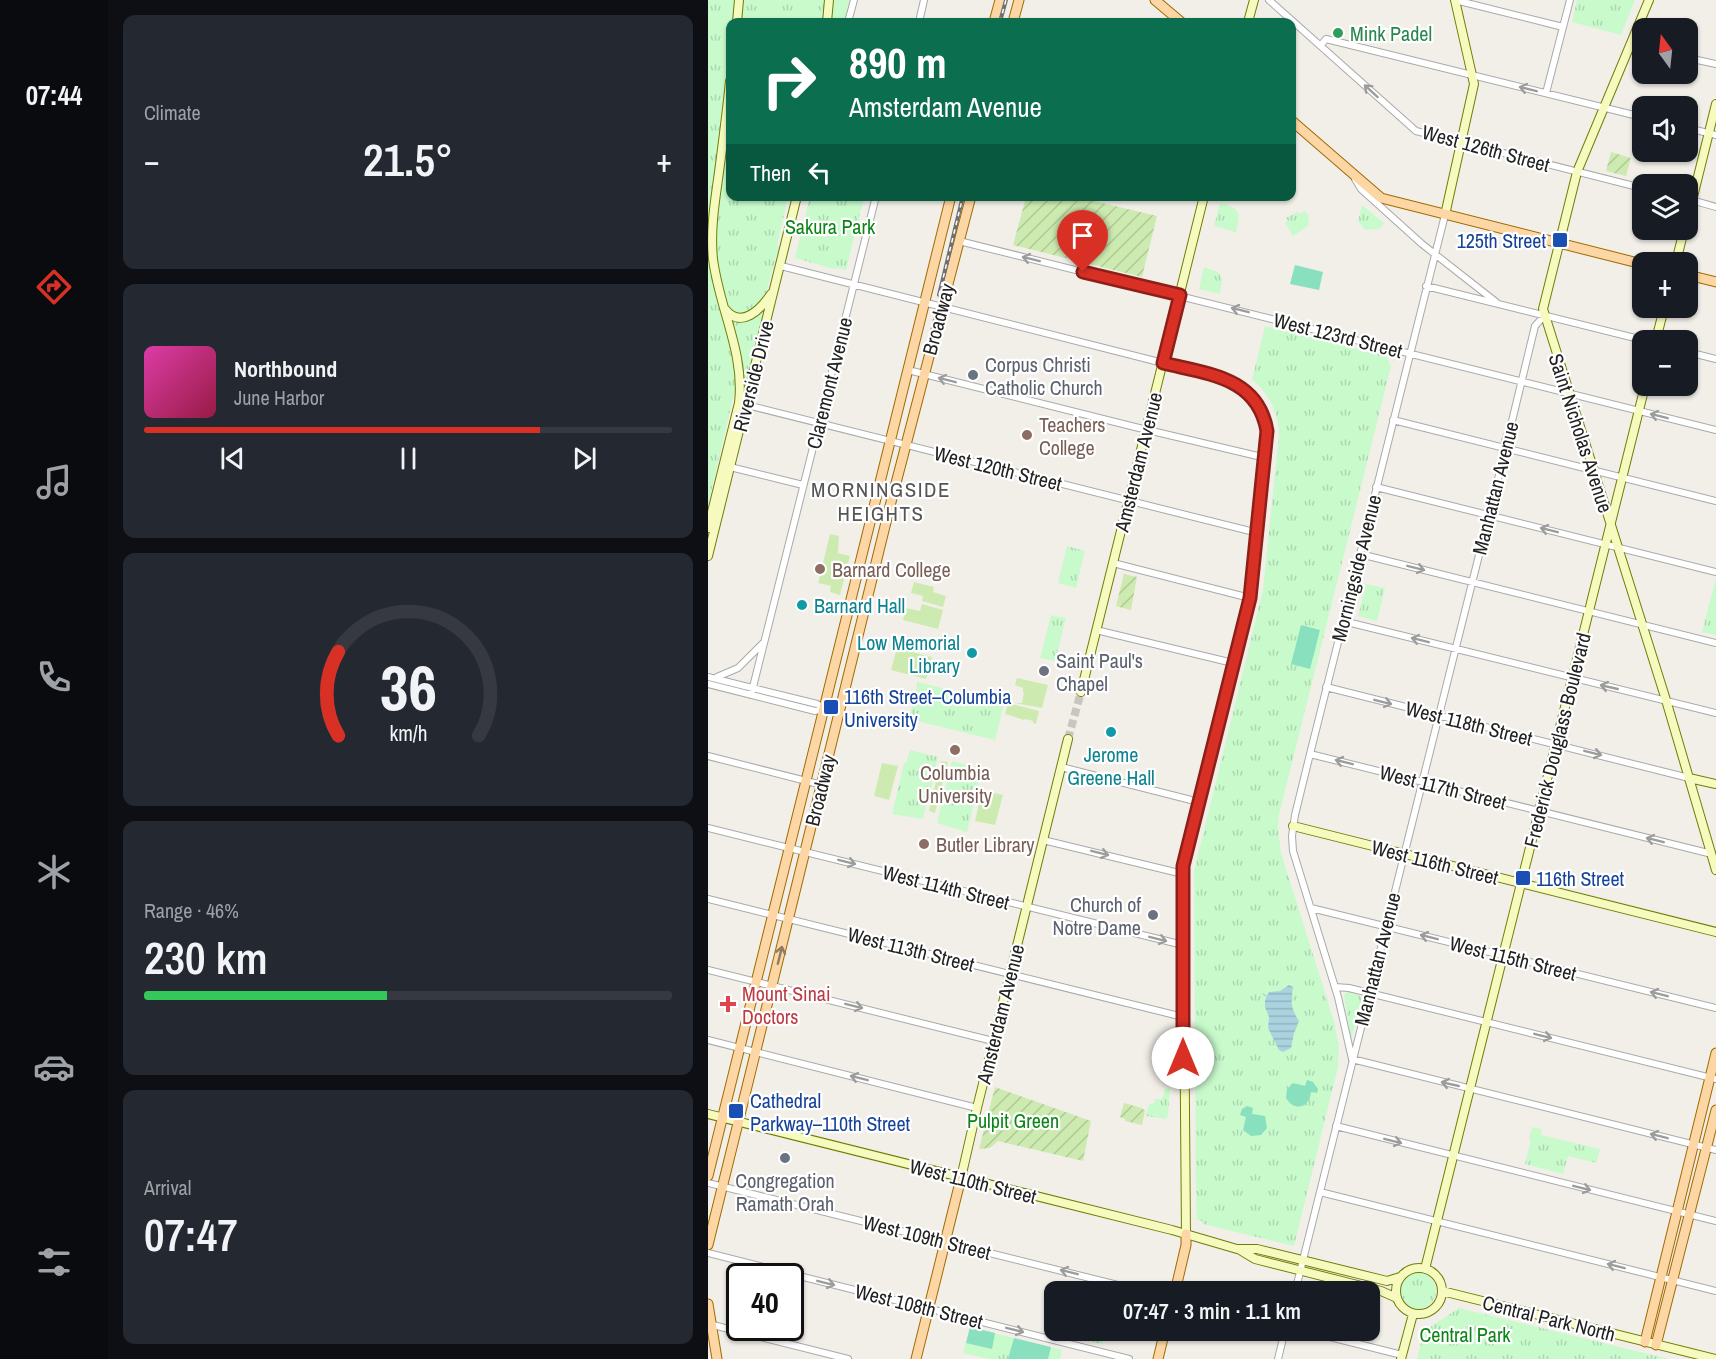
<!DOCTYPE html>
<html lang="en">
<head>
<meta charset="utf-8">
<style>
	:root { --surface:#171b24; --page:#242831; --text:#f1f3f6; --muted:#9ea1a6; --line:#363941; --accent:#d93025 }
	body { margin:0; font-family:"Archivo Narrow",sans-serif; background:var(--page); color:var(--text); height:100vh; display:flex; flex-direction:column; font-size:22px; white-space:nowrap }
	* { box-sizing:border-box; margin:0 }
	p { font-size:20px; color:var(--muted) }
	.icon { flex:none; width:33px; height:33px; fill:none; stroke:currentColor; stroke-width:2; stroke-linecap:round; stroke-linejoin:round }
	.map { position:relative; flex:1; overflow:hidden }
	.panel { display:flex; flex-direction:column; gap:15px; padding:15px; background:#0d0f14; width:600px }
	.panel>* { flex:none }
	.banner { position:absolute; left:18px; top:18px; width:570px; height:183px; border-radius:12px; box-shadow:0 2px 4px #0004; background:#0b6e4f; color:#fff; overflow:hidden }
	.needle { width:39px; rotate:345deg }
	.tools { position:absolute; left:924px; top:18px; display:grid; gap:12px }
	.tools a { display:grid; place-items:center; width:66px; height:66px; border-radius:12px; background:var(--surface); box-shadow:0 2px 4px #0004; font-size:30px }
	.speed { position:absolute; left:18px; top:1263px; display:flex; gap:12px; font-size:30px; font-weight:700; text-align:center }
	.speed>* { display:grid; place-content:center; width:78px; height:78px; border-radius:50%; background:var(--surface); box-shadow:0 2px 4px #0004; line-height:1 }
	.speed .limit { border:3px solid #111; border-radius:9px; background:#fff; color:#111 }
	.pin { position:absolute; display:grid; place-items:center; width:51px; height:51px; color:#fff; margin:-62px -26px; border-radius:50% 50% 50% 0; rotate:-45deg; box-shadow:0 0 6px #0007 }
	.pin .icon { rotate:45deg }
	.me { position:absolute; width:66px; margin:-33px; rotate:0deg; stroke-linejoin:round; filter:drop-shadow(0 0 4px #0008) }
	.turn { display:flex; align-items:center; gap:21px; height:126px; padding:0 24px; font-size:27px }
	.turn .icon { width:78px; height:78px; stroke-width:2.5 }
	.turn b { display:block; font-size:42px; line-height:51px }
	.then { display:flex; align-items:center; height:57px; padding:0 24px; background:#0003; gap:12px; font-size:22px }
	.big { font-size:45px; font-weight:600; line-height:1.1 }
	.panel .card { flex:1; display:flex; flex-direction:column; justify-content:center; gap:9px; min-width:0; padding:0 21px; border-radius:12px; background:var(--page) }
	.panel .dial { align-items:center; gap:0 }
	.dial svg { height:156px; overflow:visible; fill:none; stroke:var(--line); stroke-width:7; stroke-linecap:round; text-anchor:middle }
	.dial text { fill:var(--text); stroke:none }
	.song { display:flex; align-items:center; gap:18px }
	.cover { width:72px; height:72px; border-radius:9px; background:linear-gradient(135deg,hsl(320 70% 55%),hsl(340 70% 35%)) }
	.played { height:6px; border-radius:3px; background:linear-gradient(90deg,var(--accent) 75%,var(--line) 75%) }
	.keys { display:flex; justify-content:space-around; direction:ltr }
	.heat { display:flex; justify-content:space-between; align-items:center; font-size:33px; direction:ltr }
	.charge { height:9px; border-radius:4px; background:linear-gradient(90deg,#34c759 46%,var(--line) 0) }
	.trip { position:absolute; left:336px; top:1281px; width:336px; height:60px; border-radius:12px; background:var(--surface); box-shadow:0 2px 4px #0004; font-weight:600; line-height:60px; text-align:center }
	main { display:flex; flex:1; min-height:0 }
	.menu { display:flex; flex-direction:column; width:108px; justify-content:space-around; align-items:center; background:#090b0e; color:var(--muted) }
	.menu .icon { width:42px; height:42px }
	.menu .active { color:var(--accent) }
	.menu b { font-size:27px; color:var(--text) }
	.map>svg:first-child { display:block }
	.grass { fill:#cdebb0 }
	.park { fill:url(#park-tufts) }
	.garden { fill:url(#garden-furrows) }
	.pitch { fill:#88e0be }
	.water { fill:url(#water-rules) }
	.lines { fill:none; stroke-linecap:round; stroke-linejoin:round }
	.stream { stroke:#aad3df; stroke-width:1.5 }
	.secondary-tunnel { stroke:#c8c6c1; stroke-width:8; stroke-dasharray:8 4; stroke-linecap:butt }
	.street-casing { stroke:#a9a9a9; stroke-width:8 }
	.secondary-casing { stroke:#707d05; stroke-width:10 }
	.primary-casing { stroke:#a06b00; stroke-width:11 }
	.street { stroke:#fff; stroke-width:6 }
	.secondary { stroke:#f7fabf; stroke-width:8 }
	.primary { stroke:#fcd6a4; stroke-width:9 }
	.rail-casing { stroke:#707070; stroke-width:4 }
	.rail { stroke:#fff; stroke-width:1.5; stroke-dasharray:4.5; stroke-linecap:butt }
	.oneway { stroke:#9c9c9c }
	.oneway2 { stroke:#8f7c63 }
	.route-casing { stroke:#8d1f18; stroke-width:15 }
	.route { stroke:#d93025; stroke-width:10 }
	.leisure-dot { fill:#2e9e5b; stroke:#fff; stroke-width:2 }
	.transit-dot { fill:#1a4fb4; stroke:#fff; stroke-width:2 }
	.worship-dot { fill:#6b7280; stroke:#fff; stroke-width:2 }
	.education-dot { fill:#8d6e63; stroke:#fff; stroke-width:2 }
	.culture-dot { fill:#0f9aa8; stroke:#fff; stroke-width:2 }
	.health-dot { fill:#e0444e; stroke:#fff; stroke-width:2 }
	.labels { text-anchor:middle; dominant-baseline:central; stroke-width:4.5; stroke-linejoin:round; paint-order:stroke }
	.leisure-label { font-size:20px; fill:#27864d; stroke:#fff; text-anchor:start }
	.street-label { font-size:20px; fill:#222; stroke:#fff }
	.park-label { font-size:20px; fill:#0c8416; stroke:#fff }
	.transit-label { font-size:20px; fill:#164399; stroke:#fff; text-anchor:start }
	.worship-label { font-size:20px; fill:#5b616d; stroke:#fff; text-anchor:start }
	.education-label { font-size:20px; fill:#785e54; stroke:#fff; text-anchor:start }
	.culture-label { font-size:20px; fill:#0d838f; stroke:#fff; text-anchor:start }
	.health-label { font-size:20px; fill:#be3a42; stroke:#fff; text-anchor:start }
	.neighbourhood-label { font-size:21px; letter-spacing:1.5px; fill:#555; stroke:#fff }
</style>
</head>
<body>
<main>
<nav class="menu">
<b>07:44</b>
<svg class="icon active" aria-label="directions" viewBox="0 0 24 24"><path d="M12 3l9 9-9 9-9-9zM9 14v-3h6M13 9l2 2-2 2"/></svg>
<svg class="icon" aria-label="music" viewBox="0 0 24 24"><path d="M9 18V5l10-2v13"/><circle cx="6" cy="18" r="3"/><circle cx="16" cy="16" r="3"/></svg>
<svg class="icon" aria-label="phone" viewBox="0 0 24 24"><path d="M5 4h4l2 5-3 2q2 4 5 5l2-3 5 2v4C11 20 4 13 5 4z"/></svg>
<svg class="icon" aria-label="climate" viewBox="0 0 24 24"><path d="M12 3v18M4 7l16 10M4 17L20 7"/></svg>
<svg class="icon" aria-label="car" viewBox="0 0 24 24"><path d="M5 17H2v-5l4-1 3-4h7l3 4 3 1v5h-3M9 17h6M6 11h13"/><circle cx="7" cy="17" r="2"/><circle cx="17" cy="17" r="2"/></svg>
<svg class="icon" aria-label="filters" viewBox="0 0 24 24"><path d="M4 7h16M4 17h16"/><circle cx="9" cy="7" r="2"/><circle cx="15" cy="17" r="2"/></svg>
</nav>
<section class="panel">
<div class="card"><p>Climate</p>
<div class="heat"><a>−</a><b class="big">21.5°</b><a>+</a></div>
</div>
<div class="card">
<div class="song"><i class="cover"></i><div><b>Northbound</b><p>June Harbor</p></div></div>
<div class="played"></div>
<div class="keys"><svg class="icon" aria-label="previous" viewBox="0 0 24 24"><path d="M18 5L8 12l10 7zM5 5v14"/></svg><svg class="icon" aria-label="pause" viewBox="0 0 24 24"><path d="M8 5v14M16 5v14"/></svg><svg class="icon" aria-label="next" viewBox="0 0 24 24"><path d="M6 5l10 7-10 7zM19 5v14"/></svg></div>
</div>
<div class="card dial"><svg viewBox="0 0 100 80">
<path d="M14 69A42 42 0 1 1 86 69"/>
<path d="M14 69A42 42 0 0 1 14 26" stroke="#d93025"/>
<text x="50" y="56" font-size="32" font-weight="700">36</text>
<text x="50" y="72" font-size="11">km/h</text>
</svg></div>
<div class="card"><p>Range · 46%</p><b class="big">230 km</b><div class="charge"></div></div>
<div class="card"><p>Arrival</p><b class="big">07:47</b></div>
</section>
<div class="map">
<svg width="1008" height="1359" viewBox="0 0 1008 1359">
	<defs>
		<pattern id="park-tufts" width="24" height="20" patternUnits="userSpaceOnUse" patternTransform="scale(1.5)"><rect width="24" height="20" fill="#c8facc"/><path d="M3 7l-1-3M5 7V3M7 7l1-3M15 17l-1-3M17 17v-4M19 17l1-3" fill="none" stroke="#acd6af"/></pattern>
		<pattern id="garden-furrows" width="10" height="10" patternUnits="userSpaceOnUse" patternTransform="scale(1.5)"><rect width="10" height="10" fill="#cdebb0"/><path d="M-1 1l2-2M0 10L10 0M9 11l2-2" fill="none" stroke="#b0c997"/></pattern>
		<pattern id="water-rules" width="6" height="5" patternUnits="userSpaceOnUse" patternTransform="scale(1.5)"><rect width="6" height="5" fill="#aad3df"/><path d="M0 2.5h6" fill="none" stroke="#92b5bf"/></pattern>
	</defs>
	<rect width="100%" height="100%" fill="#f2efe9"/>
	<path class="grass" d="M122 534 131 536 130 553 142 556 132 595 122 592 123 586 110 583Z
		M206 582 226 587 225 592 238 596 235 607 214 601 215 596 203 593Z
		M214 604 235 610 230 629 195 620 198 608 212 611Z
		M189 648 224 657 218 679 183 670Z
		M309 678 340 685 334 708 307 703H314L316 693 315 692V688L307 685Z
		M300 703 331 711 328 724 325 723V721L317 719 316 720 297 714Z
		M233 761 240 762 227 813 221 811Z
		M174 763 190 766 181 800 166 796Z
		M274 790 295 795 287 825 267 821Z"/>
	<path class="park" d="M0 0H142L136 22H22V196L80 197 69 246 71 247 57 296 58 307 37 397 26 394 0 505Z
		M869 0H927L913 35 864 22Z
		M102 197H156L138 270 130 268 126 269 87 258Z
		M512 203C532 208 533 212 528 232L506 226Z
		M654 205 676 223 671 229 657 230 650 221Z
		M597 211 601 216 600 226 585 236 577 223 580 221 578 218 589 212 591 214Z
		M496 267 510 272 514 279 512 294 491 289Z
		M557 326 678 356 683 366 571 815 570 828 573 853 625 1018 631 1045 630 1067 586 1246 495 1224 494 1221 489 1220 488 1207 486 871 555 590 571 434C570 412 561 393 544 380Z
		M359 546 377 551 368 588 350 583Z
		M1008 578V635L994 632Z
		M658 584 677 588 669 621 650 616Z
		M343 615 358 618 347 661 332 658Z
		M210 682 296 704 287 740 201 719Z
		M202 750 230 757 215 819 184 814 196 763H198Z
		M244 761 272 768 269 781 271 782 259 832 229 823Z
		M640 991 654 997 643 1040 636 995Z
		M462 1088 460 1115 458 1119 438 1116 441 1104 446 1103 447 1099H453L456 1095V1089Z
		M824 1127 834 1129 833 1135 892 1149 888 1163 860 1156 855 1174 817 1164 823 1140 821 1139Z
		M692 1291a18 18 0 1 1 36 0a18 18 0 1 1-36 0Z
		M751 1308 961 1359H709L716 1331Z
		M346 1323V1330L397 1331 394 1344 344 1332Z
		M262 1327 354 1350 352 1359H281L255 1353Z"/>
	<path class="garden" d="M903 152 923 158 918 176 898 171Z
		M318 197H369L449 216 434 277 305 245Z
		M416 574 429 577 423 610 408 606Z
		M287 1087 383 1121 375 1161 290 1141 282 1148 271 1149Z
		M416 1103 434 1108 437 1111 434 1125 417 1121V1119L412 1117Z"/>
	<path class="pitch" d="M587 265 615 272 611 290 582 284Z
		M593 625 612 630 602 669 583 664Z
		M599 1080 605 1082 610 1089 609 1093 603 1092C602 1108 586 1112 578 1098L579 1089 585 1083 597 1086Z
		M539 1106 545 1108 544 1114 557 1116 559 1128 553 1135 543 1136 535 1130 538 1117 532 1115 534 1109Z
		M262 1327 287 1333 284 1349 258 1343Z
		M306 1338 343 1347 340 1359H300Z"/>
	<path class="water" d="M581 985 585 987C583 1001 582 1007 591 1021L586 1033 583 1048 575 1052 571 1050 560 1028 561 1017 557 1007V1000L561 992 572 991Z"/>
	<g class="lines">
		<path class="stream" d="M555 994 558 996"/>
		<path class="secondary-tunnel" d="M360 739 373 692"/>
		<defs>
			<path id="street" d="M561 0 708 131 934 188
				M747 0 855 27
				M140 22 146 0
				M211 22 216 0
				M613 45 618 39 934 117
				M923 45 934 47
				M980 58 1008 64
				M838 93 862 0
				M980 128 1008 135
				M647 179 653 189 714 244 788 302
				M980 199 1008 207
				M251 241 1008 430
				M73 266 455 363
				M718 286 935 340
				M980 352 1008 359
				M200 370 427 427 558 458
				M35 404 550 533
				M685 420 1008 501
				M22 467 95 485
				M668 487 1008 572
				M652 554 1008 643
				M405 563 542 598
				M635 621 1008 713
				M388 630 525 663
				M0 677 109 704 117 709 132 712
				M9 677 30 668 55 643
				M0 684 107 711 116 709
				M618 687 981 778
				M43 695 168 196
				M602 754 1004 854
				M0 756 114 785
				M353 767 491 802
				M0 828 475 945
				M335 840 475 874
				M0 899 475 1017
				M603 908 1008 1008
				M0 970 285 1041
				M627 987 641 988 1008 1079
				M0 1040 269 1108
				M644 1059 630 997 585 851 584 836 587 815 602 754 737 215
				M644 1059 1008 1150
				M628 1126 1008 1221
				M0 1183 438 1292
				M612 1192 1008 1291
				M0 1253 421 1359
				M587 1292 795 459 797 441 804 421 827 326 836 316
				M1 1324 140 1359
				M594 1330 694 1355
				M570 1359 577 1330"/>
			<path id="secondary" d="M941 0 869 172 835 309 958 700 1008 870
				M29 22 31 0
				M119 22 121 0
				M540 22 546 0
				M737 215 766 84 747 0
				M980 217 1008 104
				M968 262 976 230
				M17 309C33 330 53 309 63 294
				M948 340 956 308
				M455 363C500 375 549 376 559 431L542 598 475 866 478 1234
				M0 528 31 403C37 353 11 308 5 259 2 230 7 201 11 172 15 142 19 112 22 81
				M0 556 89 196
				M373 692 496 196
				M981 778 1008 784
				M585 826 1008 932
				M0 1114 464 1230 529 1249H549L679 1281 692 1277
				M253 1178 269 1108 360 739
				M532 1250 547 1259 673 1291 689 1298
				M688 1291a23 23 0 1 1 46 0a23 23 0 1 1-46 0Z
				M717 1269 937 386
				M734 1291 1007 1359
				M693 1359 705 1314"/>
			<path id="primary" d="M447 0 473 22
				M286 22 292 0
				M305 22 311 0
				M584 121 673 198 934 264
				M980 275 1008 282
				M0 1176 243 196
				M0 1245 182 506 263 196
				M467 1292 478 1245V1234
				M0 1304 9 1359
				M937 1342 1008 1053
				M948 1345 1008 1110
				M208 1359 253 1178
				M450 1359 457 1330"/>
		</defs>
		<use href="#street" class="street-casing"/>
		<use href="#secondary" class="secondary-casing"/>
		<use href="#primary" class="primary-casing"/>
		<use href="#street" class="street"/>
		<use href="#secondary" class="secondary"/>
		<use href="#primary" class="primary"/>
		<defs>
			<path id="rail" d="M292 22 298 0
				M231 295 255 196"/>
		</defs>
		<use href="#rail" class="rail-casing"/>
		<use href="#rail" class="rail"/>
	</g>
	<defs><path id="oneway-shaft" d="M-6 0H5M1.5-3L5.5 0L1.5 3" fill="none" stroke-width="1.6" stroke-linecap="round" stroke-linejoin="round" transform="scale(1.5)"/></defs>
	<g class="oneway">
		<use href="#oneway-shaft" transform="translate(820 89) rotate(-166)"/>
		<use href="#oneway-shaft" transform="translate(663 91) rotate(-138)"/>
		<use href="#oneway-shaft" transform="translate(323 259) rotate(-166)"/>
		<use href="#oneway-shaft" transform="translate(532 310) rotate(-166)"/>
		<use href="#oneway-shaft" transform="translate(239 380) rotate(-166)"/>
		<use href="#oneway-shaft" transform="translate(951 416) rotate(-166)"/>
		<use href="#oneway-shaft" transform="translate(841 530) rotate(-166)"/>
		<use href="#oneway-shaft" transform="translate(708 568) rotate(14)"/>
		<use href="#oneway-shaft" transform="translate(712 640) rotate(-166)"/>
		<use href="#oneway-shaft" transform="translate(901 687) rotate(-167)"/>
		<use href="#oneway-shaft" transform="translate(675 702) rotate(14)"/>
		<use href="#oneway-shaft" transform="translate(885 753) rotate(14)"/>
		<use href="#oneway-shaft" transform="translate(636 762) rotate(-166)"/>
		<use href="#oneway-shaft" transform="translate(947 840) rotate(-166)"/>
		<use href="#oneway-shaft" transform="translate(392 853) rotate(14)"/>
		<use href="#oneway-shaft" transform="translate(139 862) rotate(14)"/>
		<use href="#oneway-shaft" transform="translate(721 937) rotate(-166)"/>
		<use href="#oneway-shaft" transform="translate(450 939) rotate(14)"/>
		<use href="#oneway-shaft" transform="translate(951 994) rotate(-166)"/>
		<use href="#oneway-shaft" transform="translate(146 1006) rotate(14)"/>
		<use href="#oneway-shaft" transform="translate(835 1036) rotate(14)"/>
		<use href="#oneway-shaft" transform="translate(151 1078) rotate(-166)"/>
		<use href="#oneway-shaft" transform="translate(742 1084) rotate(-167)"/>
		<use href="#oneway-shaft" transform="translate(951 1136) rotate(-166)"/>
		<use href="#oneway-shaft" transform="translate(685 1141) rotate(14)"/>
		<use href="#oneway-shaft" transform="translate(874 1188) rotate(14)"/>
		<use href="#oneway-shaft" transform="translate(908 1266) rotate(-166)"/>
		<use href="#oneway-shaft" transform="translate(361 1272) rotate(-166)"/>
		<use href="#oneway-shaft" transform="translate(118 1283) rotate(14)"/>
		<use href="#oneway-shaft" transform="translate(307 1330) rotate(14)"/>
	</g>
	<use class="oneway2" href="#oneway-shaft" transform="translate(72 955) rotate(-76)"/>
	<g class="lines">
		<defs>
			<path id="route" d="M375 272 472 295 455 363C500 374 550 377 559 431L542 598 475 866V1058"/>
		</defs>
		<use href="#route" class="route-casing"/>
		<use href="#route" class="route"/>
	</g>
	<circle class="leisure-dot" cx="630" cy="33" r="6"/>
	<g class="transit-dot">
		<rect x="844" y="232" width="16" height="16" rx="3"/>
		<rect x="115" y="699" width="16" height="16" rx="3"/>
		<rect x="807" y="870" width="16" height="16" rx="3"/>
		<rect x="20" y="1103" width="16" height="16" rx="3"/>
	</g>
	<g class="worship-dot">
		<circle cx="265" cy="375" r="6"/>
		<circle cx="336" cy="671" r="6"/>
		<circle cx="445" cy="915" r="6"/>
		<circle cx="77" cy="1158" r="6"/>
	</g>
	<g class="education-dot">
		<circle cx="319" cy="435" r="6"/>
		<circle cx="112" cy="569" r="6"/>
		<circle cx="247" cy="750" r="6"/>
		<circle cx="216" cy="844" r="6"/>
	</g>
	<g class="culture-dot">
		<circle cx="94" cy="605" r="6"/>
		<circle cx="264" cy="653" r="6"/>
		<circle cx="403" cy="732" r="6"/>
	</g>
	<path class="health-dot" d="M17 995h6v6h6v6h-6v6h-6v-6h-6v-6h6z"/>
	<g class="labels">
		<g class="leisure-label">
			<text x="642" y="33">Mink Padel</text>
		</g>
		<g class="street-label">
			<text transform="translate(778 148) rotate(15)">West 126th Street</text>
			<text transform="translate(230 319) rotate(-75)">Broadway</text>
			<text transform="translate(630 335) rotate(14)">West 123rd Street</text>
			<text transform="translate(45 376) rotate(-76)">Riverside Drive</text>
			<text transform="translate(121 383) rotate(-76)">Claremont Avenue</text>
			<text transform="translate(873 433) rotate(72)">Saint Nicholas Avenue</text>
			<text transform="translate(430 462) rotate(-76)">Amsterdam Avenue</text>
			<text transform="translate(290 468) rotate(14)">West 120th Street</text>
			<text transform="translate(787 488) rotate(-76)">Manhattan Avenue</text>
			<text transform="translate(648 568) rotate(-76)">Morningside Avenue</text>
			<text transform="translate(761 723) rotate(14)">West 118th Street</text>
			<text transform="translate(849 740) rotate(-76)">Frederick Douglass Boulevard</text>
			<text transform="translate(735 787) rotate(14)">West 117th Street</text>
			<text transform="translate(112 790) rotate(-76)">Broadway</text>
			<text transform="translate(727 862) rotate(14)">West 116th Street</text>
			<text transform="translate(238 887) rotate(14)">West 114th Street</text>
			<text transform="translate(203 949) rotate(14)">West 113th Street</text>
			<text transform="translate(805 958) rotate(14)">West 115th Street</text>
			<text transform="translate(669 959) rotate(-76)">Manhattan Avenue</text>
			<text transform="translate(292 1014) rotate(-76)">Amsterdam Avenue</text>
			<text transform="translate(265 1181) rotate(14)">West 110th Street</text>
			<text transform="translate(219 1237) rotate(14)">West 109th Street</text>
			<text transform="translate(211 1306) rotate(14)">West 108th Street</text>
			<text transform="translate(841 1318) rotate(14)">Central Park North</text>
		</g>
		<g class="park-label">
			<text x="122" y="226">Sakura Park</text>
			<text x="305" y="1120">Pulpit Green</text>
			<text x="757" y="1334">Central Park</text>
		</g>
		<g class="transit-label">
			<text x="838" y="240" text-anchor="end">125th Street</text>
			<text x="136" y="696">116th Street–Columbia<tspan x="136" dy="23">University</tspan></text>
			<text x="828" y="878">116th Street</text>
			<text x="42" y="1100">Cathedral<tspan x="42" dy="23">Parkway–110th Street</tspan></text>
		</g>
		<g class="worship-label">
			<text x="277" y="364">Corpus Christi<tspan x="277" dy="23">Catholic Church</tspan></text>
			<text x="348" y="660">Saint Paul's<tspan x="348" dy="23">Chapel</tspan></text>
			<text x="433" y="904" text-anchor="end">Church of<tspan x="433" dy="23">Notre Dame</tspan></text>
			<text x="77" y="1180" text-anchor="middle">Congregation<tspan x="77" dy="23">Ramath Orah</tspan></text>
		</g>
		<g class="education-label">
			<text x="331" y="424">Teachers<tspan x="331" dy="23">College</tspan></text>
			<text x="124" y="569">Barnard College</text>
			<text x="247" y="772" text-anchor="middle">Columbia<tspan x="247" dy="23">University</tspan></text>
			<text x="228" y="844">Butler Library</text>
		</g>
		<g class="culture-label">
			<text x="106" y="605">Barnard Hall</text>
			<text x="252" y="642" text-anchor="end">Low Memorial<tspan x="252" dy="23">Library</tspan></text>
			<text x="403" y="754" text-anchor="middle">Jerome<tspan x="403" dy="23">Greene Hall</tspan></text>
		</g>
		<g class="health-label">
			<text x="34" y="993">Mount Sinai<tspan x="34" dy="23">Doctors</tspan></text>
		</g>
		<g class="neighbourhood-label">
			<text x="173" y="489">MORNINGSIDE<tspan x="173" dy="24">HEIGHTS</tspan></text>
		</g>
	</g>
</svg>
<div class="tools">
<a><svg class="needle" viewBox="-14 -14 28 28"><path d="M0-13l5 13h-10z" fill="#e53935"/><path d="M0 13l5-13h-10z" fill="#9ea1a6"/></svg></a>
<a><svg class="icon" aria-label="sound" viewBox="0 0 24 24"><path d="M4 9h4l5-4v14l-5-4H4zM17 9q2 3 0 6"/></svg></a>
<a><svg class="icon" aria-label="layers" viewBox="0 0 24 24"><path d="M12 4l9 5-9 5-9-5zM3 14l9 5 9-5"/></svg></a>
<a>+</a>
<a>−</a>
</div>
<div class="speed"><div class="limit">40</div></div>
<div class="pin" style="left:375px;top:272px;background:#d93025"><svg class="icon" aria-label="arrive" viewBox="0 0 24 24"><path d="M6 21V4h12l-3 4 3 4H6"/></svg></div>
<svg class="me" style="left:475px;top:1058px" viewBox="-20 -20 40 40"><circle r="19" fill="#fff"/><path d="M0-13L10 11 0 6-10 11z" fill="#d93025"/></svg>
<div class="trip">07:47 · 3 min · 1.1 km</div>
<div class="banner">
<div class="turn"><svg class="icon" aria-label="right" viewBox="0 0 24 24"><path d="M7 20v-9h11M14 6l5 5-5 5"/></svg><div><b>890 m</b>Amsterdam Avenue</div></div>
<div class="then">Then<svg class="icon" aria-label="left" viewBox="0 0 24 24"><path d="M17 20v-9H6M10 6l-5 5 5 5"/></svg></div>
</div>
</div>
</main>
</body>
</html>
